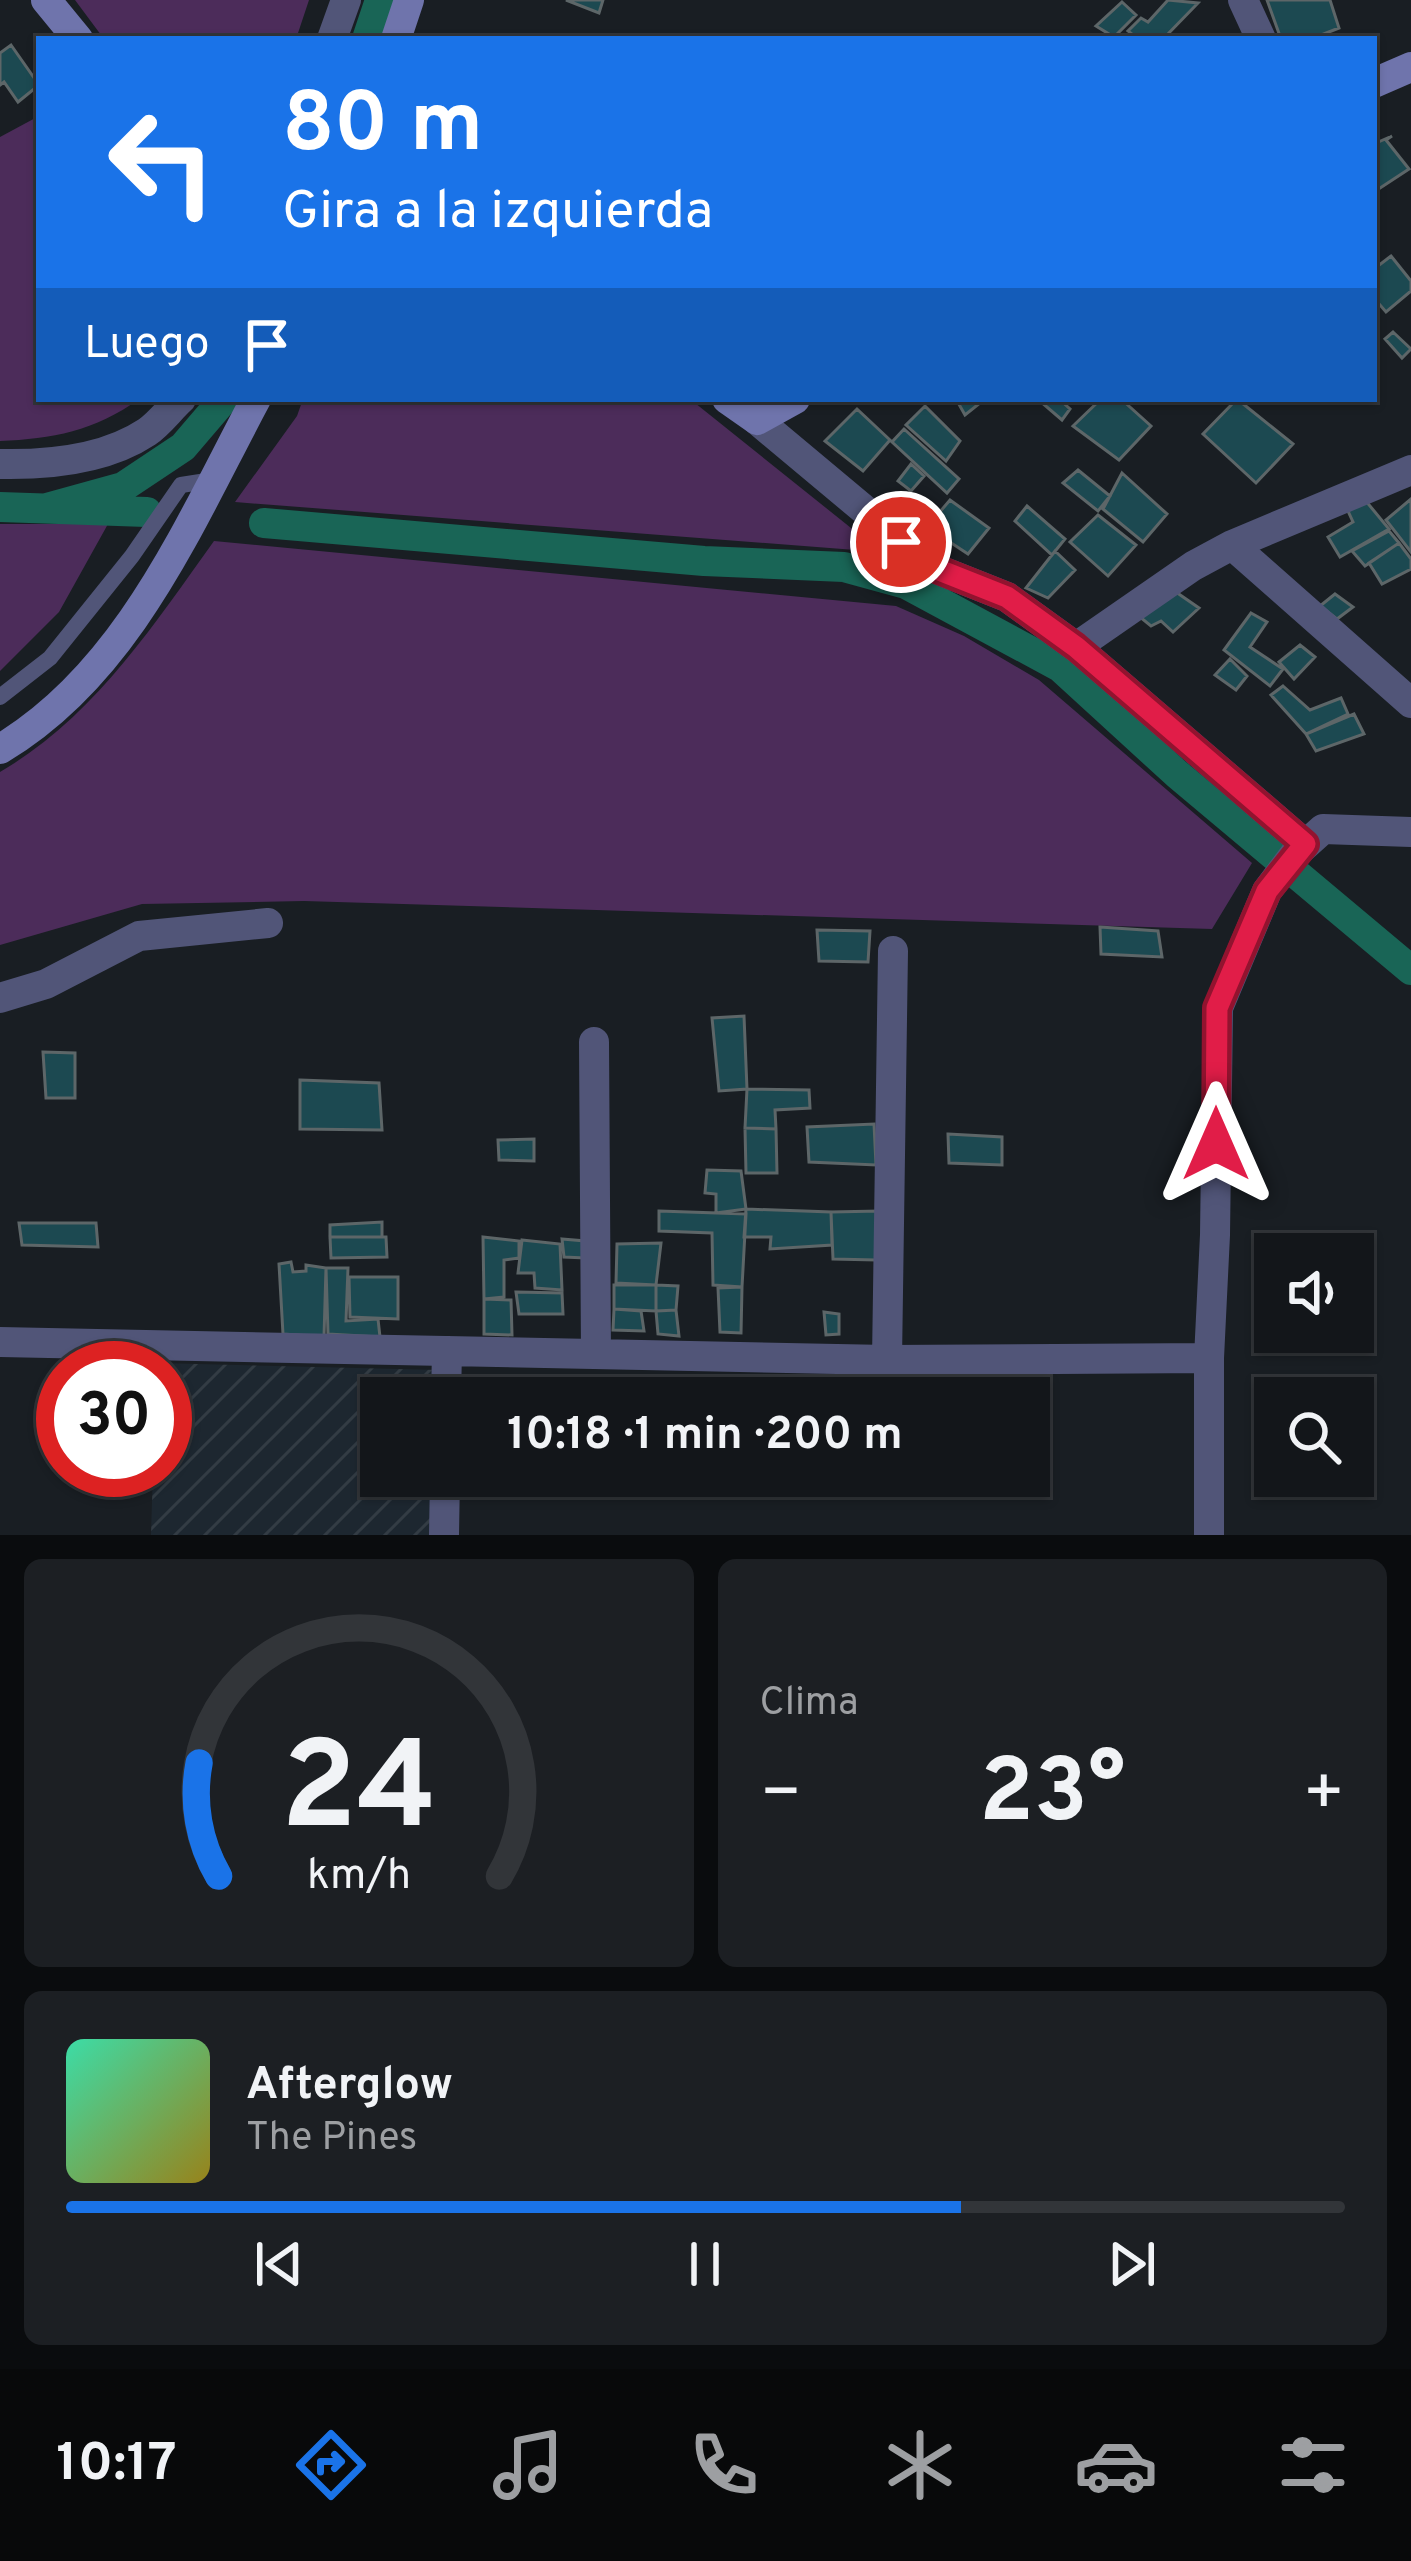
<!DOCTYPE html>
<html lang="es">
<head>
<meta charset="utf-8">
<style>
	:root { --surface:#13161a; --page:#1c1f23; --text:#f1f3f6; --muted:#9d9fa2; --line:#323539; --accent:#1a73e8 }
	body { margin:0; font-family:Overpass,sans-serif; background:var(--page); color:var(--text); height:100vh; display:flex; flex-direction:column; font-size:45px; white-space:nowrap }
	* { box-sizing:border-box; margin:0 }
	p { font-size:39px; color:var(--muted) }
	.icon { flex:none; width:66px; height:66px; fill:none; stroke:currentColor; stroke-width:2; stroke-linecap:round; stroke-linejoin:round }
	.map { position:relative; height:1535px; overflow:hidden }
	.side { display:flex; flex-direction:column; gap:24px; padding:24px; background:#0a0c0e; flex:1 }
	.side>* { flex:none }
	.banner { position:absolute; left:36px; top:36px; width:1341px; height:366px; border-radius:0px; box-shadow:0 3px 9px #0004,0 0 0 3px var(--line); background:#1a73e8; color:#fff; overflow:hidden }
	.controls { position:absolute; left:1254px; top:1233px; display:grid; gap:24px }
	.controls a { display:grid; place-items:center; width:120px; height:120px; border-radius:0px; background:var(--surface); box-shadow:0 3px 9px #0004,0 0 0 3px var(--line); font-size:60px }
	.speed { position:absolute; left:36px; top:1341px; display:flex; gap:24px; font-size:60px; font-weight:700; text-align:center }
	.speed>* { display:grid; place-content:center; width:156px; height:156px; border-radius:50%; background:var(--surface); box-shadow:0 3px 9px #0004,0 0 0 3px var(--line); line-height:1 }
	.speed .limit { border:18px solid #d22; background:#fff; color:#111 }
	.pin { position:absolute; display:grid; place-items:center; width:102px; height:102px; color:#fff; margin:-51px; border:6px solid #fff; border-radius:50%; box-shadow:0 3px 12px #0007 }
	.me { position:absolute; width:132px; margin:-66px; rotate:0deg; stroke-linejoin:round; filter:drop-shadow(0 0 9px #0008) }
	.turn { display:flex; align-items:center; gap:42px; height:252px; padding:0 48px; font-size:54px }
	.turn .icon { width:156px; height:156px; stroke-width:2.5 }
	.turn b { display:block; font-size:84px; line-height:102px }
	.then { display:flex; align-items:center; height:114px; padding:0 48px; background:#0003; gap:24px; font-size:45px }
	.big { font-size:90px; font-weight:700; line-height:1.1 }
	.side .card { flex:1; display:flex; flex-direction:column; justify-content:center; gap:18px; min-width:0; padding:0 42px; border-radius:18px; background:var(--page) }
	.side .dial { align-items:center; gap:0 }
	.dial svg { height:312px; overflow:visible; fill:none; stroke:var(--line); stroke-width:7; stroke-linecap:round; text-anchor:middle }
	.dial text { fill:var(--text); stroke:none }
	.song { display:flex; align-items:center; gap:36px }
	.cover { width:144px; height:144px; border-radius:18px; background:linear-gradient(135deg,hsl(160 70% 55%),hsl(50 70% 35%)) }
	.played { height:12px; border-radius:6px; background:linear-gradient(90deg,var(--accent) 70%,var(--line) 70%) }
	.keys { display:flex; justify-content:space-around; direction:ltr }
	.heat { display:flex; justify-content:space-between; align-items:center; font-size:66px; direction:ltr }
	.side .tiles { flex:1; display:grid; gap:24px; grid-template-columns:1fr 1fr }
	.card:last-child { grid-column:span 2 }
	.trip { position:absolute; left:360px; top:1377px; width:690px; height:120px; border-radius:0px; background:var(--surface); box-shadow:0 3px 9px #0004,0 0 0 3px var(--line); font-weight:700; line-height:120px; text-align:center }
	.tab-bar { display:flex; height:192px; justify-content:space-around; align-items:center; background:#08090a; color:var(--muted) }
	.tab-bar .icon { width:84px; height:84px }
	.tab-bar .selected { color:var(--accent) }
	.tab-bar b { font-size:54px; color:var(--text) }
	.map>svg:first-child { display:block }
	.industrial { fill:url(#industrial-furrows) }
	.green { fill:#4c2c5a }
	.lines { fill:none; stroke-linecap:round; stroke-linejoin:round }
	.canal { stroke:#196556; stroke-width:30 }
	.building { fill:#1c4951; stroke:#5d6668; stroke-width:3 }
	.lane { stroke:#515578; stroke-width:16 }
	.street { stroke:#515578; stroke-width:30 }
	.secondary { stroke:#6f74ac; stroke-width:30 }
	.route-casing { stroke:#92132f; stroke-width:30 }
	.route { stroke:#e11d48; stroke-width:21 }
</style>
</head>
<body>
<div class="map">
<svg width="1411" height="1535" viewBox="0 0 1411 1535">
	<defs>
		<pattern id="industrial-furrows" width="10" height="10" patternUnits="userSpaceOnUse" patternTransform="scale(3)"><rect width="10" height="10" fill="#1d2730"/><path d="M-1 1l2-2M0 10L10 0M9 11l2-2" fill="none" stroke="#333c44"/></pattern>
	</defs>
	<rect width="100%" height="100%" fill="#191e23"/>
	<path class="industrial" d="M157 1363 438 1370 437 1398H381V1476H436L434 1535H151L153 1470H165V1368H157Z"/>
	<path class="green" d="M75 0H309L296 39H104Z
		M39 116V399H139C95 431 52 439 0 441V137Z
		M303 399H690L881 552 235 502 297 416Z
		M0 524H108L59 612 0 671Z
		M214 541 896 606 964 636 1039 680 1252 863 1212 929 304 901 142 904 0 945V772C93 718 153 626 214 541Z"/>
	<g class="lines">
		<path class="canal" d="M367 39 380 0
			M0 507 147 512
			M47 508 123 487 183 447 224 399
			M264 523 704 561 844 567 906 584 1060 667 1177 774 1411 970"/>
	</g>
	<path class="building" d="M566 0H603L599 13Z
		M1168 0 1198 3 1163 39H1138L1128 31 1141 18 1148 22Z
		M1267 0H1330L1339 28 1311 39H1281Z
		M1122 2 1136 15 1114 37 1096 26Z
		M11 45 39 85 18 102 4 82 0 85V53Z
		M1392 136 1386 140 1409 169 1374 192V144Z
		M1391 256 1411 281V291L1386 312 1374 298V269Z
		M1393 332 1411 349 1402 358 1385 339Z
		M956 399H985L965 415Z
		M1043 399H1059L1070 409 1062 420 1041 402Z
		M1101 399H1121L1151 426 1119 460 1073 426Z
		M1237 399 1293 444 1256 483 1203 434Z
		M925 406 960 441 946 461 906 425Z
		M857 409 890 440 863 471 825 441Z
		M904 429 959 479 947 493 892 442Z
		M911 464 924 476 911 491 898 481Z
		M1078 470 1110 496 1098 511 1063 483Z
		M1122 473 1167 514 1143 542 1103 509Z
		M1411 499V552L1386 520Z
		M950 500 989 528 968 554 927 527Z
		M1365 500 1389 529 1340 557 1328 537 1353 522 1348 511Z
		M1027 506 1065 539 1052 555 1015 521Z
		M1098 515 1136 545 1108 576 1070 542Z
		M1389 531 1399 543 1365 566 1352 551Z
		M1399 543 1411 559V569L1382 584 1369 563Z
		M1055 551 1075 570 1048 598 1026 588Z
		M1173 590 1199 608 1173 632 1161 621 1151 626 1135 613Z
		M1335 594 1353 607 1337 619 1320 606Z
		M1251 613 1267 622 1250 647 1283 669 1270 686 1224 650Z
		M1300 645 1315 657 1294 679 1279 662Z
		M1230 659 1247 676 1236 690 1215 675Z
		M1283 686 1310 710 1341 698 1348 714 1306 734 1271 695Z
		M1354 714 1364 734 1316 751 1306 734Z
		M1100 927 1158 931 1162 957 1101 954Z
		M817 930 870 931 868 962 819 961Z
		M744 1016 747 1089 719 1091 712 1018Z
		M43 1052 75 1053V1098H46Z
		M300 1080 379 1083 382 1130 300 1129Z
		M747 1089 809 1090 810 1108 775 1110 776 1129 745 1128Z
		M874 1124 876 1165 809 1162 807 1127Z
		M745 1128 776 1129 777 1173H746Z
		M948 1134 1002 1137V1165L949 1163Z
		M534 1139V1161L499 1160 498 1140Z
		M707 1170 741 1171 746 1209 716 1213V1194L705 1193Z
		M746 1209 831 1212 832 1245 770 1249 771 1237H744Z
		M659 1211 746 1214 742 1287 713 1285 712 1233 659 1231Z
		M879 1211 876 1260 833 1259 831 1212Z
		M382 1222V1237H330V1225Z
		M19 1223H96L98 1247 22 1245Z
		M330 1237H386L387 1257 331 1258Z
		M483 1237 519 1241V1258L504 1260V1297L484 1299Z
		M562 1239 585 1241V1258L564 1257Z
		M522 1240 560 1244 562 1290 535 1288 534 1273H518Z
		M661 1243 656 1285 616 1283 617 1244Z
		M291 1262 293 1272 306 1271V1265L326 1268 324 1337 283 1334 279 1264Z
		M326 1268H348L346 1321 378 1319 380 1337 328 1334Z
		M349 1277H398V1319L350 1317Z
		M614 1285H656V1311L614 1309Z
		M656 1285 678 1286 676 1310 656 1311Z
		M742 1287 741 1333 720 1332 718 1288Z
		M516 1292 562 1293 563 1314H519Z
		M484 1299 511 1300 512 1335 484 1334Z
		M614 1309 641 1311 644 1331 613 1330Z
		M676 1310 679 1336 658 1334 656 1311Z
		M824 1312 839 1314V1334L826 1335Z"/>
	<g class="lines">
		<path class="lane" d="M0 697 50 658 132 556 181 485 213 480"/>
		<path class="street" d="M1243 0 1261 39
			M332 39 346 0
			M757 420 934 568 1007 597 1076 647 1305 844
			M0 464C49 465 105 460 147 432 159 424 170 409 181 399
			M1232 545 1411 703
			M1076 647 1193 566 1232 545 1411 470
			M0 998 46 984 139 936 268 923
			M594 1042 596 1354
			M0 1342 887 1360 1209 1358
			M887 1360 893 951
			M446 1398 447 1351
			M444 1535 445 1476
			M1209 1535V1358L1215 1235 1218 1008 1267 891 1294 855 1323 829 1411 832"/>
		<path class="secondary" d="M46 0 78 39
			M396 39 409 0
			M1374 83 1411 67
			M727 399 757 420 795 399
			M0 749C128 673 189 524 256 399"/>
	</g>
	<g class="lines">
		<defs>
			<path id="route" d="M901 542 934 568 1007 597 1076 647 1305 844 1267 891 1217 1008 1216 1144"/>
		</defs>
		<use href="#route" class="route-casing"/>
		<use href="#route" class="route"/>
	</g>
</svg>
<div class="controls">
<a><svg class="icon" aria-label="sound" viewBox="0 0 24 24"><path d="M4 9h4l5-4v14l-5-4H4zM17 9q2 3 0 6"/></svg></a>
<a><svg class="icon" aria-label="search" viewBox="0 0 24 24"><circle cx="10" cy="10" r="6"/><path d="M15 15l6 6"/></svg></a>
</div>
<div class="speed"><div class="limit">30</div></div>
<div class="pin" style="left:901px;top:542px;background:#d93025"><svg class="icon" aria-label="arrive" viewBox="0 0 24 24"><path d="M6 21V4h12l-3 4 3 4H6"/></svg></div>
<svg class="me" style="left:1216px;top:1144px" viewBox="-20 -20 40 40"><path d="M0-17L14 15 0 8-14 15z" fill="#e11d48" stroke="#fff" stroke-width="4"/></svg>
<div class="trip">10:18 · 1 min · 200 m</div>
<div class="banner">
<div class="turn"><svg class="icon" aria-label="left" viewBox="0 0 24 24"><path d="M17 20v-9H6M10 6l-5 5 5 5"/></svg><div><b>80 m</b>Gira a la izquierda</div></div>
<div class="then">Luego<svg class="icon" aria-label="arrive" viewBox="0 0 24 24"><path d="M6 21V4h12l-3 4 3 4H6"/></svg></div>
</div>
</div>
<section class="side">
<div class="tiles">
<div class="card dial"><svg viewBox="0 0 100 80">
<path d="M14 69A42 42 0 1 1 86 69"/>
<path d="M14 69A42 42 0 0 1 9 40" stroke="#1a73e8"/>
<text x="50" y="56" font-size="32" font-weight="700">24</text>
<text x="50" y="72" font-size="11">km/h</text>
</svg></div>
<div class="card"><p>Clima</p>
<div class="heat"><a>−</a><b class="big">23°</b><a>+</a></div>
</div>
<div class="card">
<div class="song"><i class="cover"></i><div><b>Afterglow</b><p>The Pines</p></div></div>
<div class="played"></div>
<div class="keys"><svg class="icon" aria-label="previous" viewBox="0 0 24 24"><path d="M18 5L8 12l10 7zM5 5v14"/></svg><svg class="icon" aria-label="pause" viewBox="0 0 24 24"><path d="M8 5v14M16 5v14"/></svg><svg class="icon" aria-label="next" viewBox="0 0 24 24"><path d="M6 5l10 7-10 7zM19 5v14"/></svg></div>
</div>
</div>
</section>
<nav class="tab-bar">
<b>10:17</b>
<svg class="icon selected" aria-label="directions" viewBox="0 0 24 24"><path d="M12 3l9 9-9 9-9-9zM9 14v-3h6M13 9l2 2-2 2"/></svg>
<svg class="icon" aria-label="music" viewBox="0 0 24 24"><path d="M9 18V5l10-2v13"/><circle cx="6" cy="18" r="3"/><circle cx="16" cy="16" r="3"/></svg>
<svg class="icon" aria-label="phone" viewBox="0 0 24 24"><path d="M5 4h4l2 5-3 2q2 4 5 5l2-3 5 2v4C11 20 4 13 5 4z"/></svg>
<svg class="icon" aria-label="climate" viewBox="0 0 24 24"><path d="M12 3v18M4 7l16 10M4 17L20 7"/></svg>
<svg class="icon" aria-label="car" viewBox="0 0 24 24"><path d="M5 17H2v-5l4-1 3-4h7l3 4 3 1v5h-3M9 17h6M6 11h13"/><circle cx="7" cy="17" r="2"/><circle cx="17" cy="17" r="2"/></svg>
<svg class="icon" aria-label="filters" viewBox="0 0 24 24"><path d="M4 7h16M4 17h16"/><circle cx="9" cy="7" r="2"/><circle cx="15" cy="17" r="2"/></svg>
</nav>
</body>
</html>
